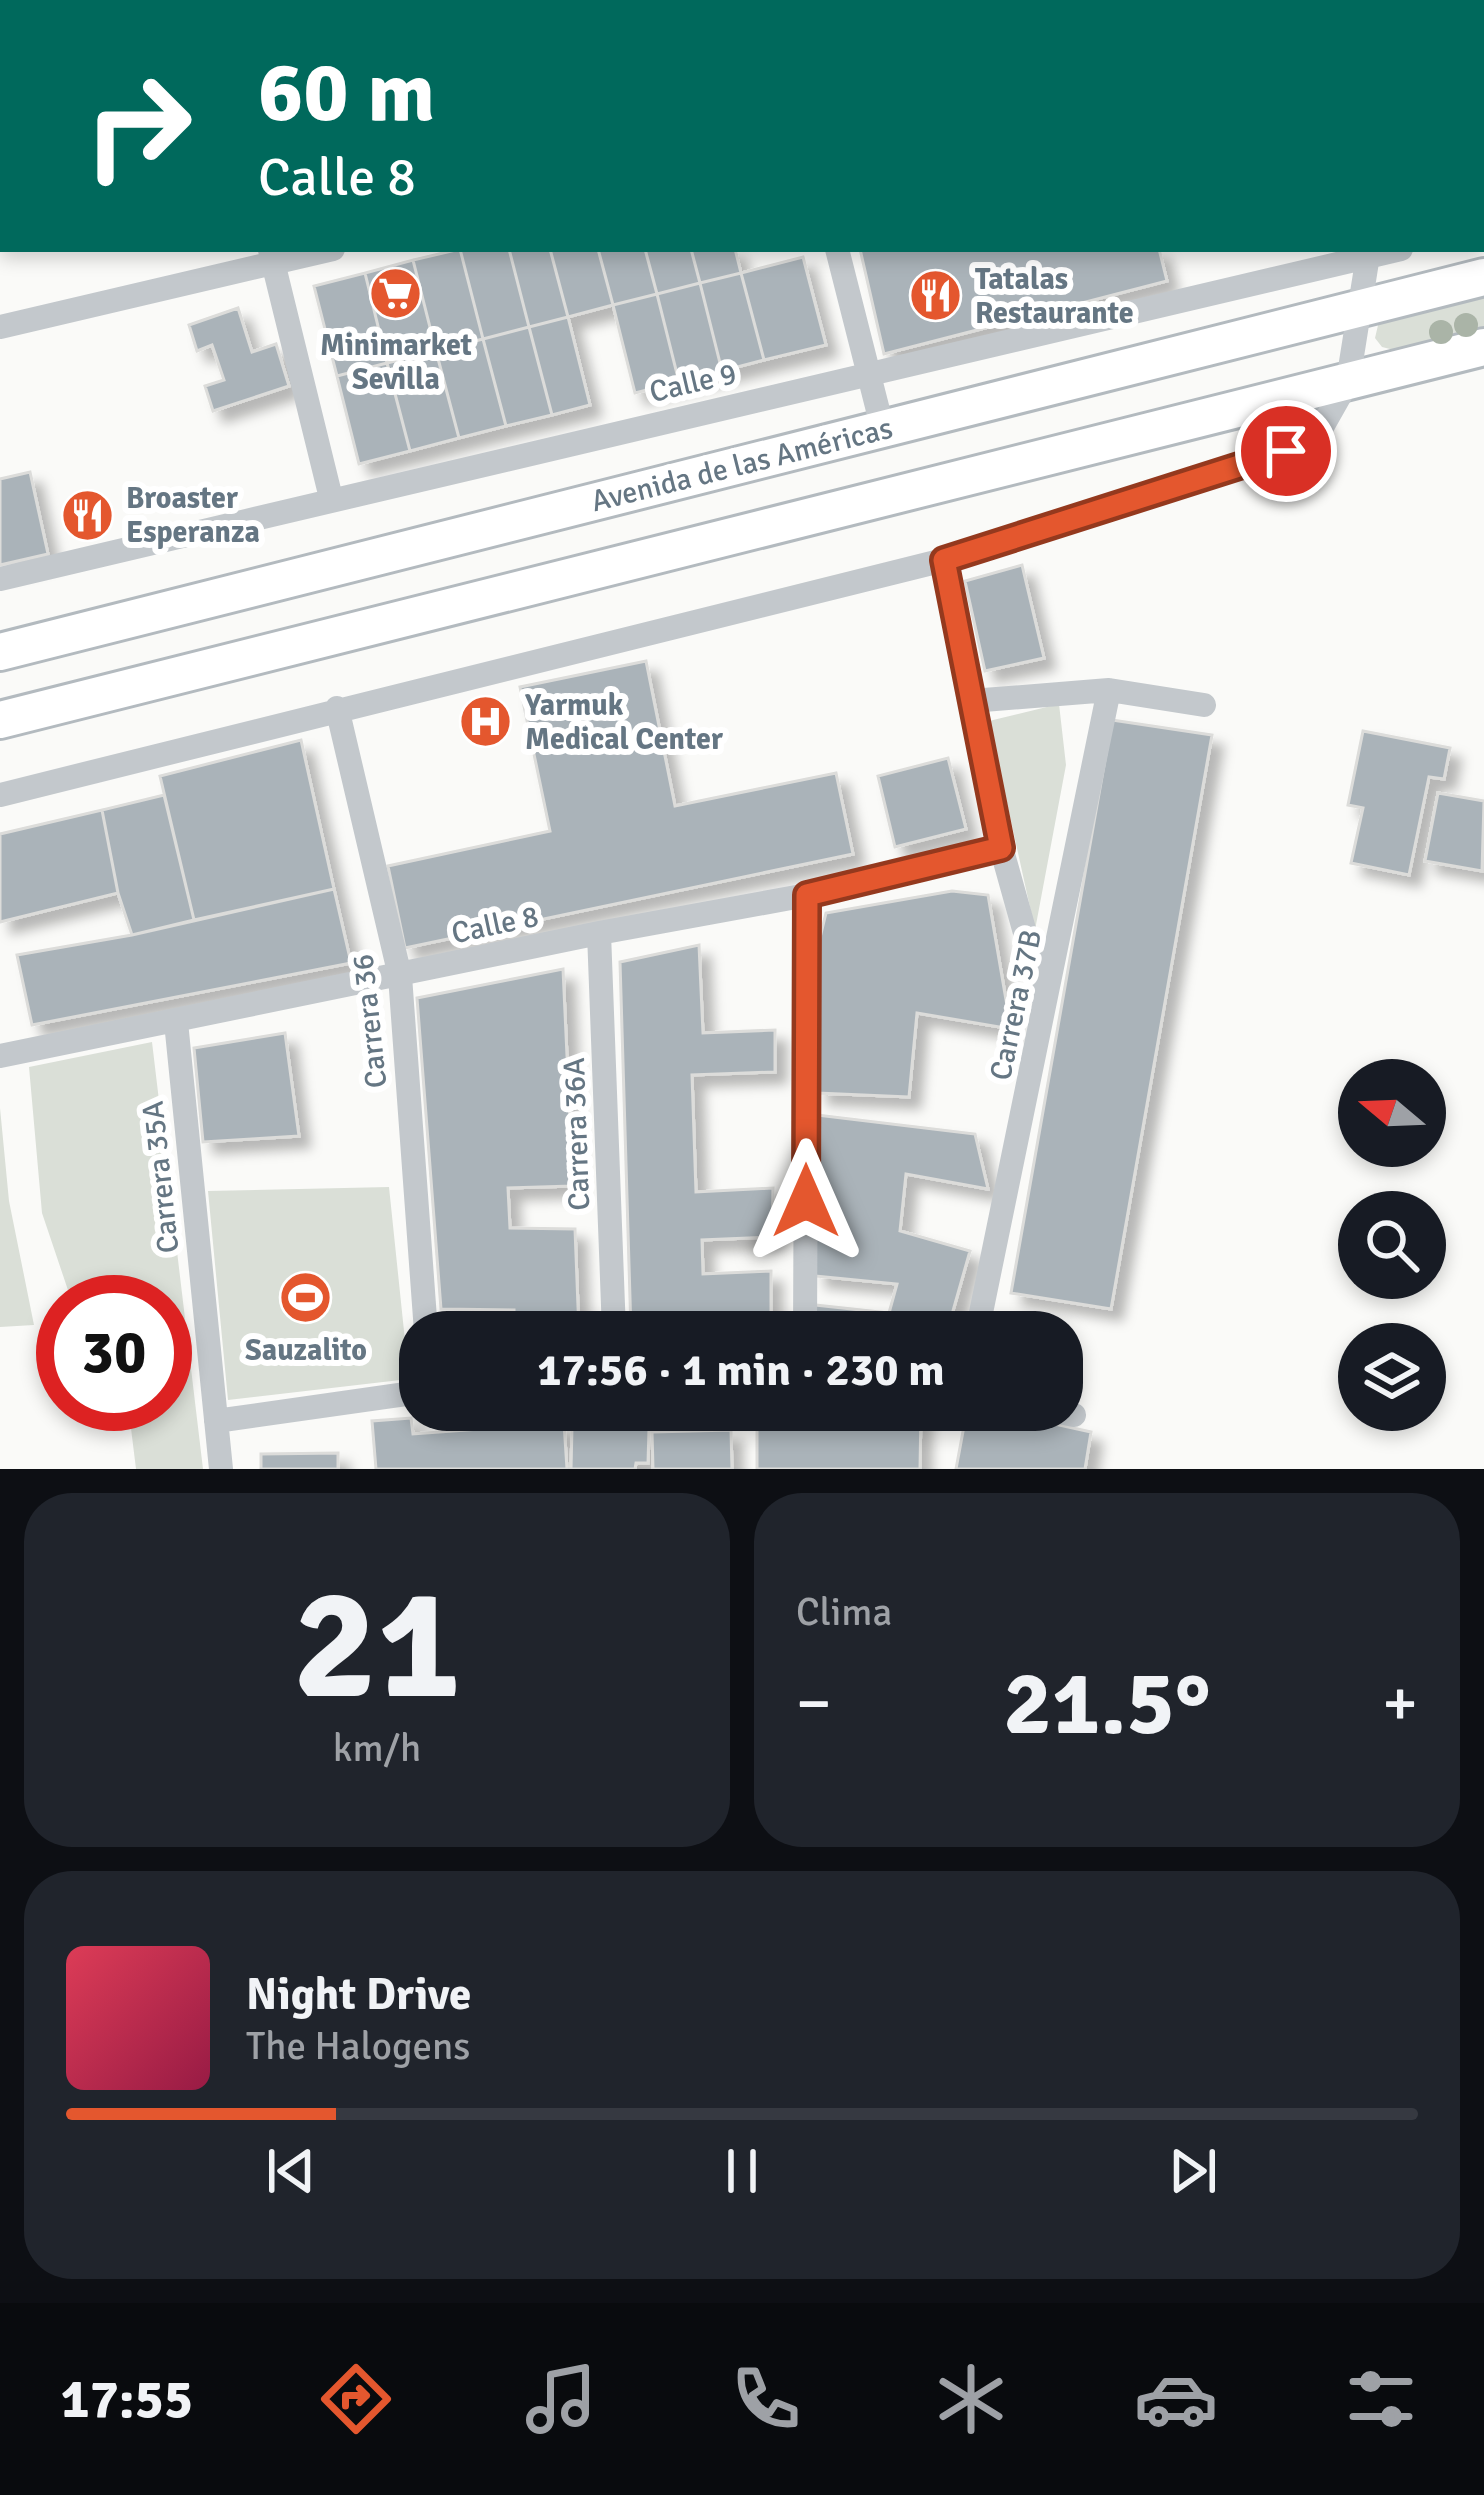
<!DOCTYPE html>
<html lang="es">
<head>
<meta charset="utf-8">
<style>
	:root { --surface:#171b24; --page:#20242c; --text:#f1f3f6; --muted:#9ea1a6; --line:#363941; --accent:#e4572e }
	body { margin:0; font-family:Signika,sans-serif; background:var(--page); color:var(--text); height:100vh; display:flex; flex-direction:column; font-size:45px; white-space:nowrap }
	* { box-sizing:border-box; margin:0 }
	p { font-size:39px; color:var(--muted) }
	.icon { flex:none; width:66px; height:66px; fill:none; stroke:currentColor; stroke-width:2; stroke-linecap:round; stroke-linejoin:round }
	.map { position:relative; height:1469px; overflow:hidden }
	.side { display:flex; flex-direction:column; gap:24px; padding:24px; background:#0d0f14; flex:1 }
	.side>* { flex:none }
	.guide { position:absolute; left:0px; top:0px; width:1485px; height:252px; box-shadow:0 6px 18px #0003; background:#00695c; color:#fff; overflow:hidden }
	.needle { width:78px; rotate:289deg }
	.controls { position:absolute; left:1338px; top:1059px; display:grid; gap:24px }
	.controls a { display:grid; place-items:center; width:108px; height:108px; border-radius:50%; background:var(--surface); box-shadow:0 6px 18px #0003; font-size:60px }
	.speed { position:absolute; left:36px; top:1275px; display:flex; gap:24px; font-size:60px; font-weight:700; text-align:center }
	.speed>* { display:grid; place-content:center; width:156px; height:156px; border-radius:50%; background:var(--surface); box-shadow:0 6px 18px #0003; line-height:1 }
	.speed .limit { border:18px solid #d22; background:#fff; color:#111 }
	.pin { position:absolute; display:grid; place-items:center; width:102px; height:102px; color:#fff; margin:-51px; border:6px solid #fff; border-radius:50%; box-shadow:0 3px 12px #0007 }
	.me { position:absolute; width:132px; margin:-66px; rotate:0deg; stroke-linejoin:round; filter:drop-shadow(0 0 9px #0008) }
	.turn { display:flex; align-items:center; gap:42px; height:252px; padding:0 60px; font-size:54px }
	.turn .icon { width:156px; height:156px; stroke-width:2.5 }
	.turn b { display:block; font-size:84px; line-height:102px }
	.big { font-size:90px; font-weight:700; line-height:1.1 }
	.side .card { flex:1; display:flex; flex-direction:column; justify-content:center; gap:18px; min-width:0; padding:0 42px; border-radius:48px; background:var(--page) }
	.side .dial { align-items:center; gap:0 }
	.dial b { font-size:156px; line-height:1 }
	.song { display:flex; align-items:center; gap:36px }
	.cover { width:144px; height:144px; border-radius:18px; background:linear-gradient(135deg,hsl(350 70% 55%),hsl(340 70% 35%)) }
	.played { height:12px; border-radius:6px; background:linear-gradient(90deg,var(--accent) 20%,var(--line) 20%) }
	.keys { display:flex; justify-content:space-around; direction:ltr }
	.heat { display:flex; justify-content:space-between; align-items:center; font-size:66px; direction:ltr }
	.side .tiles { flex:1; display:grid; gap:24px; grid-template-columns:1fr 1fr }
	.card:last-child { grid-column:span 2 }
	.trip { position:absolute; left:399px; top:1311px; width:684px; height:120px; border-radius:48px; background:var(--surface); box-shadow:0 6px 18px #0003; font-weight:700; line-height:120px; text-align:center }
	.tab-bar { display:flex; height:192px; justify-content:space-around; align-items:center; background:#090b0e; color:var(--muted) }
	.tab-bar .icon { width:84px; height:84px }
	.tab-bar .active { color:var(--accent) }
	.tab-bar b { font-size:54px; color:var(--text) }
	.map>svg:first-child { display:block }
	.green { fill:#dadfd7 }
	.building { fill:#aab3b9; stroke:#dcdcda; stroke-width:3; filter:url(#shadow) }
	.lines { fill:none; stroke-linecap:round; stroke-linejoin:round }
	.secondary-casing { stroke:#b3babf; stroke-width:42 }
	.street { stroke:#c3c8cc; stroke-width:24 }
	.secondary { stroke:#fff; stroke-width:36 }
	.tree { fill:#aab4a7 }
	.route-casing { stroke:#94391e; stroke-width:30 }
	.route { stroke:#e4572e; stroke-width:21 }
	.labels { text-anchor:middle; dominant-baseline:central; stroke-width:12; stroke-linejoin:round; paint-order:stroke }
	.poi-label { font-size:30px; font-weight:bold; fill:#657683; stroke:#fff; text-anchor:start }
	.street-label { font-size:30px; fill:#657683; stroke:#fff }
</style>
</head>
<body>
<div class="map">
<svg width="1484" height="1469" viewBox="0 0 1484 1469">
	<defs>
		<filter id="shadow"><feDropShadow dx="11" dy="11" stdDeviation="6" flood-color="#0004"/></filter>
	</defs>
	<rect width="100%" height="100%" fill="#fafaf8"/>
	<path class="green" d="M1484 293V326L1394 350 1382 347 1375 338 1379 321Z
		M1059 704 1066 765 1035 930 989 721Z
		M152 1042 203 1469H136L128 1404H165V1302H72L42 1213 29 1067Z
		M0 1108 9 1201 34 1325 0 1327Z
		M389 1187 409 1379 228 1400 208 1191Z"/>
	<path class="building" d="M635 0H737L738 3H636Z
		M1004 0H1124L1125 3H1005Z
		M460 249 483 339 436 351 413 260Z
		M460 249H509L529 327 483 339Z
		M509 249H550L568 317 529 327Z
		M550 249H598L613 305 568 317Z
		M598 249H645L657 294 613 305Z
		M645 249H691L700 283 657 294Z
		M691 249H735L741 273 700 283Z
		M860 249H1159L1167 281 884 354Z
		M803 257 826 345 764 360 741 273Z
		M413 260 436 351 387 363 365 273Z
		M365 273 387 363 337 376 314 286Z
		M741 273 764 360 722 371 700 283Z
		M700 283 722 371 679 382 657 294Z
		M657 294 679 382 635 393 613 305Z
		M238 308 252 352 276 344 289 386 213 411 205 386 224 380 212 345 197 351 189 325Z
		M568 317 590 405 552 415 529 327Z
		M529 327 552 415 506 426 483 339Z
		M483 339 506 426 459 438 436 351Z
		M436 351 459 438 410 451 387 363Z
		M387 363 410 451 359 464 337 376Z
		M30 472 48 554 0 565V479Z
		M1022 565 1044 658 985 671 965 581Z
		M646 661 675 806 836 773 853 854 405 948 388 866 550 831 520 687Z
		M1112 720 1212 735 1111 1309 1011 1293Z
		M1363 731 1450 748 1444 779 1429 777 1409 875 1351 863 1363 808 1348 805Z
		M301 740 334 889 194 920 160 776Z
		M948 758 966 829 895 847 878 776Z
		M1438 793 1484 801 1482 871 1425 861Z
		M164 795 194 920 132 935 118 893 102 810Z
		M102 810 118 893 0 922V834Z
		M334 889 351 963 32 1025 17 955 132 935Z
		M952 891 988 895 1011 1029 917 1013 909 1097 817 1093 819 942 826 913Z
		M699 945 703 1033 775 1030V1072L692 1075 696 1192 773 1188 772 1237 702 1240 703 1274 771 1271V1319L702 1322V1332H631L620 962Z
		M563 969 573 1186 508 1188 510 1228 575 1229 579 1332H514V1310L441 1309 417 998Z
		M285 1033 299 1136 203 1142 194 1048Z
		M817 1115 975 1134 988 1189 906 1174 900 1231 970 1251 947 1332H814L815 1305 889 1313 897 1284 815 1276Z
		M757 1410H921L920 1469H757Z
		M967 1410H991L1091 1432 1085 1469H956Z
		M411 1418 413 1434 564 1423 567 1469H376L372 1421Z
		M572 1427 649 1429 648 1463H636L635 1469H571Z
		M731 1430 732 1469H653L652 1432Z
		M338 1453V1469H261V1454Z"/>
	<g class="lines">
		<defs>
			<path id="secondary" d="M0 652 1484 277
				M0 720 1484 347"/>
		</defs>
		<use href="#secondary" class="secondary-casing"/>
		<path class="street" d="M209 0 210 3
			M774 0 775 3
			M970 0 971 3
			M231 3 243 0
			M1341 3 1355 0
			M1402 3V0
			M0 60 3 59
			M1482 227H1484
			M837 249 883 430
			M270 250 331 498
			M0 327 333 249
			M944 560 1001 847 1044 1001
			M0 579 1401 249
			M971 701 1109 690 1204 705
			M337 708 400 976 426 1332
			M0 795 944 560 1313 443 1348 381 1369 249
			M599 933 614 1332
			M176 1022 221 1469
			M0 1056 599 933 807 895 1001 847
			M805 1332 807 895
			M977 1332 1109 690
			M1049 1410 1074 1415
			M216 1421 420 1392"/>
		<use href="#secondary" class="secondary"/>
	</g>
	<g class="tree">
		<circle cx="1466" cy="325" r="12"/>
		<circle cx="1441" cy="332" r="12"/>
	</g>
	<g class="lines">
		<defs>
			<path id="route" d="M806 1201 807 895 1001 848 944 560 1286 451"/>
		</defs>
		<use href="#route" class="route-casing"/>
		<use href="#route" class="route"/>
	</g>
	<defs>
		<symbol id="supermarket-disc" viewBox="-11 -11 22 22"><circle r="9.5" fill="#e4572e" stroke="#fff"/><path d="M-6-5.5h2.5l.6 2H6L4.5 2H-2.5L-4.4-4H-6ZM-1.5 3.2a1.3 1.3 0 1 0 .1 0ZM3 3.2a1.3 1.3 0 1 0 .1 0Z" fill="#fff"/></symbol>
		<symbol id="restaurant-disc" viewBox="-11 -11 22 22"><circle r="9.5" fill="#e4572e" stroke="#fff"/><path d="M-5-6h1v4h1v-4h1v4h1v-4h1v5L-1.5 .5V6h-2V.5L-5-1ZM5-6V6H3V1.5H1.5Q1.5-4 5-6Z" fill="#fff"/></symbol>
		<symbol id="hospital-disc" viewBox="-11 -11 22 22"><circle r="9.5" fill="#e4572e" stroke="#fff"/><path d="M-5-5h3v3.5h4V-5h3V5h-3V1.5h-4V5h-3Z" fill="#fff"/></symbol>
		<symbol id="stadium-disc" viewBox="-11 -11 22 22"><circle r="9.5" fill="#e4572e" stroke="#fff"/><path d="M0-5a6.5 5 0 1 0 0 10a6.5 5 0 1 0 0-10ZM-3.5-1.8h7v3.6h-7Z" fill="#fff"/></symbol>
	</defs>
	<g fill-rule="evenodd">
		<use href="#supermarket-disc" x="366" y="264" width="59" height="59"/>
		<use href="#restaurant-disc" x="906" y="266" width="59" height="59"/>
		<use href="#restaurant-disc" x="58" y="486" width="59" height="59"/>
		<use href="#hospital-disc" x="456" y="692" width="59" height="59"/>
		<use href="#stadium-disc" x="276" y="1268" width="59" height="59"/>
	</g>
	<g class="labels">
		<g class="poi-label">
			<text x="975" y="279">Tatalas<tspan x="975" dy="34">Restaurante</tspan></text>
			<text x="396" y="345" text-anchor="middle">Minimarket<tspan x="396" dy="34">Sevilla</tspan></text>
			<text x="126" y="498">Broaster<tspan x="126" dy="34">Esperanza</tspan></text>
			<text x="525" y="705">Yarmuk<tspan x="525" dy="34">Medical Center</tspan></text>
			<text x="306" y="1350" text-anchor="middle">Sauzalito</text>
		</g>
		<g class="street-label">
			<text transform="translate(693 383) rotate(-13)">Calle 9</text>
			<text transform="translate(742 465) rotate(-14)">Avenida de las Américas</text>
			<text transform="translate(495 925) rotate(-12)">Calle 8</text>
			<text transform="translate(1016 1005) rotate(-78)">Carrera 37B</text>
			<text transform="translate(370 1021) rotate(-96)">Carrera 36</text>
			<text transform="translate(577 1134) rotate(-92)">Carrera 36A</text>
			<text transform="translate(161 1177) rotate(-96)">Carrera 35A</text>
		</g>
	</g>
</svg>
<div class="controls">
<a><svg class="needle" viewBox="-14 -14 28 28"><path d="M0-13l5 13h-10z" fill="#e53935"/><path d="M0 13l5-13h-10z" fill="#9ea1a6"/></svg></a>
<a><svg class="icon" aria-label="search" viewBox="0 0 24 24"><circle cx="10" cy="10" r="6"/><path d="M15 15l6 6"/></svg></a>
<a><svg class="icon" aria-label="layers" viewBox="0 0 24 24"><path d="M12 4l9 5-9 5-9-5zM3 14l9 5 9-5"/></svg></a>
</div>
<div class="speed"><div class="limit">30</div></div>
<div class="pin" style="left:1286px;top:451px;background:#d93025"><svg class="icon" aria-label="arrive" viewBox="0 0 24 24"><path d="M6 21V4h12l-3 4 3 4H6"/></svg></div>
<svg class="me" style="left:806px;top:1201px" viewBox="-20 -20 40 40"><path d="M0-17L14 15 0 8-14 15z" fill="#e4572e" stroke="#fff" stroke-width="4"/></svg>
<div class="trip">17:56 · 1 min · 230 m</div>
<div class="guide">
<div class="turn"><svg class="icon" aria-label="right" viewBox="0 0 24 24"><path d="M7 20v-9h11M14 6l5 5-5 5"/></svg><div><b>60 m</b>Calle 8</div></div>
</div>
</div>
<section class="side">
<div class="tiles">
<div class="card dial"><b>21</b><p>km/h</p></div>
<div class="card"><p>Clima</p>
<div class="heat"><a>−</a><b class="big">21.5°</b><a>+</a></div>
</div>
<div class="card">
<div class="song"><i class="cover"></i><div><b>Night Drive</b><p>The Halogens</p></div></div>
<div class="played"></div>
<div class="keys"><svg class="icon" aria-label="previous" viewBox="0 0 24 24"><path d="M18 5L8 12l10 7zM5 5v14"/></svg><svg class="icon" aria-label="pause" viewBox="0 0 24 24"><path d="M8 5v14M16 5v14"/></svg><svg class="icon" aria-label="next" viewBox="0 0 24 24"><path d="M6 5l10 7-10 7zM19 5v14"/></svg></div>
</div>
</div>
</section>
<nav class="tab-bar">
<b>17:55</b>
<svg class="icon active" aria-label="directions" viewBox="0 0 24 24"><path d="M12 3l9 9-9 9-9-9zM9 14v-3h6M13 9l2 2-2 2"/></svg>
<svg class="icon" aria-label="music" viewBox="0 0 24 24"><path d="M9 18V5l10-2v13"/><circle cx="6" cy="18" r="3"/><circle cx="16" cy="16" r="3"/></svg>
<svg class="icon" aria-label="phone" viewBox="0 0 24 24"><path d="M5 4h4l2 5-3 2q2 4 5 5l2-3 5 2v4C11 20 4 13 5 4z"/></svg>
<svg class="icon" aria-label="climate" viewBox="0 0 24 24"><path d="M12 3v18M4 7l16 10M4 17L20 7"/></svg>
<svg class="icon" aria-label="car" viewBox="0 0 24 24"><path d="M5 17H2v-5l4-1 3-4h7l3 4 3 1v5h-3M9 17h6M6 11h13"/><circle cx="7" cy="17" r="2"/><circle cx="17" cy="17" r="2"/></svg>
<svg class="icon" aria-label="filters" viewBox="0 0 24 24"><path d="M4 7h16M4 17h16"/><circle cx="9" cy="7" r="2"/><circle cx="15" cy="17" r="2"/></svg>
</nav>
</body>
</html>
